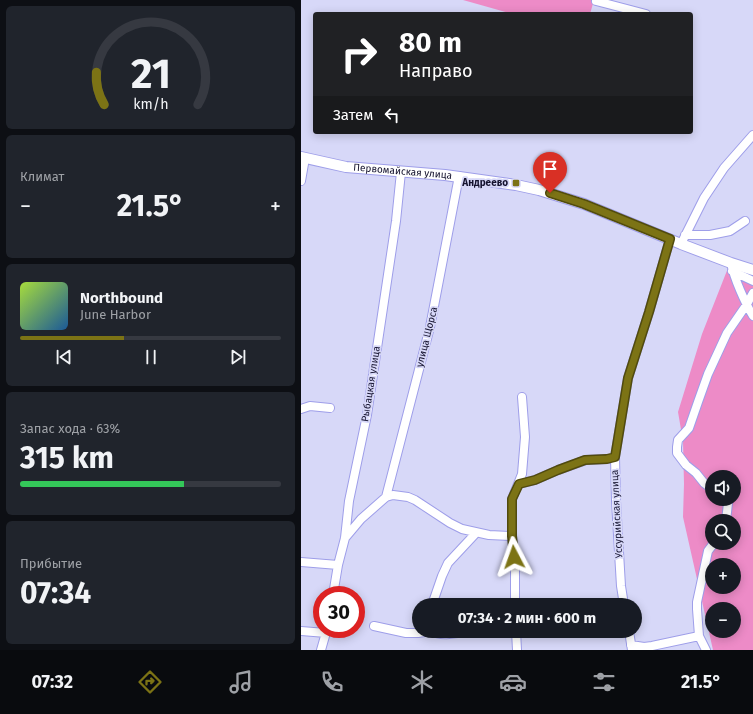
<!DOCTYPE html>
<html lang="ru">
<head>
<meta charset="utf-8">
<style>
	:root { --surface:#171b24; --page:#20242c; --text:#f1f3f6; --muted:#9ea1a6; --line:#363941; --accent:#7c7315 }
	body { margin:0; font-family:"Fira Sans",sans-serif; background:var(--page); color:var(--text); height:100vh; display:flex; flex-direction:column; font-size:15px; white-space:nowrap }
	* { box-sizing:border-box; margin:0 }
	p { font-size:13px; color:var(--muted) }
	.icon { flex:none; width:22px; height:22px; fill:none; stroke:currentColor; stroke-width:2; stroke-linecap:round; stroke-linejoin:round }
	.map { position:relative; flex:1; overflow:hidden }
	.side { display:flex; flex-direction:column; gap:6px; padding:6px; background:#0d0f14; width:301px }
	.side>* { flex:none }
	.hud { position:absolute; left:12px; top:12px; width:380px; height:122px; border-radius:4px; box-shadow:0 2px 10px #0003; background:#202124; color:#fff; overflow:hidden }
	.controls { position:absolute; left:404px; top:470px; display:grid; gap:8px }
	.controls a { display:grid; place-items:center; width:36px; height:36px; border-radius:50%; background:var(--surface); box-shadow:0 2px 10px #0003; font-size:20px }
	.speed { position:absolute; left:12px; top:586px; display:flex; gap:8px; font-size:20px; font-weight:700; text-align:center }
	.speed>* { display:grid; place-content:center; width:52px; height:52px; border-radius:50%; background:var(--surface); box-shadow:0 2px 10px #0003; line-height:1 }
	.speed .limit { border:6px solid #d22; background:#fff; color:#111 }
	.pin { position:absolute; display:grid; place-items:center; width:34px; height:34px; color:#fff; margin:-41px -17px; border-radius:50% 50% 50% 0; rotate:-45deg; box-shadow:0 0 4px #0007 }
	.pin .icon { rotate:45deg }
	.me { position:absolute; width:44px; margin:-22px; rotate:356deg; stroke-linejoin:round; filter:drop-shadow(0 0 3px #0008) }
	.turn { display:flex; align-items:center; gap:14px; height:84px; padding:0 20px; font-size:18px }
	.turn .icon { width:52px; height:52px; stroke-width:2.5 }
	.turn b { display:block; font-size:28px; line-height:34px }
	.then { display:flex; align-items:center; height:38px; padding:0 20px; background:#0003; gap:8px; font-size:15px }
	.big { font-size:30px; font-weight:700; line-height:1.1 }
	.side .widget { flex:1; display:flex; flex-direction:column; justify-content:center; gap:6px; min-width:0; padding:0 14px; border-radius:6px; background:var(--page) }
	.side .dial { align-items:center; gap:0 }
	.dial svg { height:104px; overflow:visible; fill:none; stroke:var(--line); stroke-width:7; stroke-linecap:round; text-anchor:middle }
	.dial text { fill:var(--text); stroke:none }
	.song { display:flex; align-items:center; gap:12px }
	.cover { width:48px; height:48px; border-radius:6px; background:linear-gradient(135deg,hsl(80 70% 55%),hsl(210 70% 35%)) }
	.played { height:4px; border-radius:2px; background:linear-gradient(90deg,var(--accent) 40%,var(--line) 40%) }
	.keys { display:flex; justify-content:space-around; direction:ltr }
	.heat { display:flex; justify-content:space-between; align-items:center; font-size:22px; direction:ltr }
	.charge { height:6px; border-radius:3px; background:linear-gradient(90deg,#34c759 63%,var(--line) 0) }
	.trip { position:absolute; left:111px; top:598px; width:230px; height:40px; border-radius:20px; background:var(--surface); box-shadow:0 2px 10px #0003; font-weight:700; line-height:40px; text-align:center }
	.menu { display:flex; height:64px; justify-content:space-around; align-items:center; background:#090b0e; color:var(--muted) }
	.menu .icon { width:28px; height:28px }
	.menu .active { color:var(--accent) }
	.menu b { font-size:18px; color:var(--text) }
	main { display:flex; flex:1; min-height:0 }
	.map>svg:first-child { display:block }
	.green { fill:#ed8bc7; fill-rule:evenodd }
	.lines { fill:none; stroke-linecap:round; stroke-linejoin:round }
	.minor-casing { stroke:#9e9ee9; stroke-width:10 }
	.major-casing { stroke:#9e9ee9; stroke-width:12 }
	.minor { stroke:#fff; stroke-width:8 }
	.major { stroke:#fff; stroke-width:10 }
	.route-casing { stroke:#514b0e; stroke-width:10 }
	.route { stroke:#7c7315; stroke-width:7 }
	.poi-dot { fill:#7c7315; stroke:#d7d8f8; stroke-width:1.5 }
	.labels { text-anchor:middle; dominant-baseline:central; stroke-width:3.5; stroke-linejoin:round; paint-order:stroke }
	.street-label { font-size:10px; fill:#14122e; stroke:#d7d8f8 }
	.poi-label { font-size:10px; font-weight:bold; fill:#14122e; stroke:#d7d8f8; text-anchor:end }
</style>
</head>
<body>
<main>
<section class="side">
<div class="widget dial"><svg viewBox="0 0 100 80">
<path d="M14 69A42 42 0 1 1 86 69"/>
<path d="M14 69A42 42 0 0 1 8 44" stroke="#7c7315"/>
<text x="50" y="56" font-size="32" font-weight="700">21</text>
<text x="50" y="72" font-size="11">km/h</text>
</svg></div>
<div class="widget"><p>Климат</p>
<div class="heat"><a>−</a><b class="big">21.5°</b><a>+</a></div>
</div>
<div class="widget">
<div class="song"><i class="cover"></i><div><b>Northbound</b><p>June Harbor</p></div></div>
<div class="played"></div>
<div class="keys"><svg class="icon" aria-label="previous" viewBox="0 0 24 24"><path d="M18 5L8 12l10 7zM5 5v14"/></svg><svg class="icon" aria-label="pause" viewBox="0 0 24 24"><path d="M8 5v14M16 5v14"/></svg><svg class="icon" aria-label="next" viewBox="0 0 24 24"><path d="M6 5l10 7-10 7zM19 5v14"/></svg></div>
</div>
<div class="widget"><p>Запас хода · 63%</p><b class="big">315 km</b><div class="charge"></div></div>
<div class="widget"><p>Прибытие</p><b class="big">07:34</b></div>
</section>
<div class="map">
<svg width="452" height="650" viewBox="0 0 452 650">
	<rect width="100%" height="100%" fill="#d7d8f8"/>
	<path class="green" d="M162 0H293L289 14H212Z
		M427 268 452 275V650H412L382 517 383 484 382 441 377 412 401 334ZM411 477H433V499H411ZM411 521H433V543H411ZM411 565H433V587H411ZM411 609H433V631H411Z"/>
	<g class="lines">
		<defs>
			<path id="minor" d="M295 1 345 14
				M0 181 4 158
				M384 235H409L429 231 444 221
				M380 244 403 198 423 168 452 135
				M430 263C433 278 444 303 452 316
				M431 271 452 281
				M0 409 9 406 29 408
				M218 484 234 480 257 470 285 460 306 459 314 457
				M411 489 403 483 395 473 385 465 376 453V447L377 440 388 428 397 402 407 374 426 333 446 304 452 293
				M85 497 129 327 158 176
				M425 521 427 503 425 499
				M44 538 60 519 85 497 92 495 107 497 114 500 149 523 161 529 188 535 211 536
				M0 562 37 565
				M32 595 37 565 44 538 48 501 66 415 95 221 100 172
				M131 605 141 576 147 563 175 533
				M214 605V568L211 536V499L221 474 224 437 221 397
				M323 605 320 586 315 501 314 457 327 378 348 312 369 239
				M73 626 105 633H117L130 631
				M0 631 25 633
				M130 631C141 637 155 633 167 631
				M215 631 216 650
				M328 631 331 650
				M330 645 343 647 351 646 398 636
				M20 650 26 629
				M405 650 398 636 396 609V602L407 551 413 543"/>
			<g id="major">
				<path id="s1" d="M0 157 45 167 144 175 215 185 238 190 283 204 380 244 430 263 452 270"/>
			</g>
		</defs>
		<use href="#minor" class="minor-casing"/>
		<use href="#major" class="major-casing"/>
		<use href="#minor" class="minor"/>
		<use href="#major" class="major"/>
	</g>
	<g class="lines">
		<defs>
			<path id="route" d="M213 557 211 536V499L218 484 234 480 257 470 284 460 306 459 314 457 327 378 348 312 369 239 283 204 249 193"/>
		</defs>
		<use href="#route" class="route-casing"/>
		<use href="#route" class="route"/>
	</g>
	<rect class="poi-dot" x="211" y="179" width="8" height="8" rx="2"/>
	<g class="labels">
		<g class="street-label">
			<text stroke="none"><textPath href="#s1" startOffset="103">Первомайская улица</textPath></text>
			<text transform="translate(126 337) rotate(-76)">улица Щорса</text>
			<text transform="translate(70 384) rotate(-81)">Рыбацкая улица</text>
			<text transform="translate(316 514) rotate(-93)">Уссурийская улица</text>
		</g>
		<g class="poi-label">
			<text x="207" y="183">Андреево</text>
		</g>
	</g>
</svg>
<div class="controls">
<a><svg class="icon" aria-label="sound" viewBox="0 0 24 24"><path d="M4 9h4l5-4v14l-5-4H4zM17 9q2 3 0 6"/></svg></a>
<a><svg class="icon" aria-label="search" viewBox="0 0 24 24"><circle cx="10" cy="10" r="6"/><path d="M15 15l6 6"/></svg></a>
<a>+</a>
<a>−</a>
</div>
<div class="speed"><div class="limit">30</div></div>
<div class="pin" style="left:249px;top:193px;background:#d93025"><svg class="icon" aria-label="arrive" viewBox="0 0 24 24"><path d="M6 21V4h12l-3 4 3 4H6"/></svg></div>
<svg class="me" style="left:213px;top:557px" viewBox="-20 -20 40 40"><path d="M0-17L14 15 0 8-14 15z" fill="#7c7315" stroke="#fff" stroke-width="4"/></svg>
<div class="trip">07:34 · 2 мин · 600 m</div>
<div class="hud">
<div class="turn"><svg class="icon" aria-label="right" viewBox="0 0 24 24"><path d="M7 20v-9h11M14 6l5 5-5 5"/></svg><div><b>80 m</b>Направо</div></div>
<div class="then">Затем<svg class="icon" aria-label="left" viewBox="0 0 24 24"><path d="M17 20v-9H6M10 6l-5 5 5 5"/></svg></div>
</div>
</div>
</main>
<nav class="menu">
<b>07:32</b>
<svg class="icon active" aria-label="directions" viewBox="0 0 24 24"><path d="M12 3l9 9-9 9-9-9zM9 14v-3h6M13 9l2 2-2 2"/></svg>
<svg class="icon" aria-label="music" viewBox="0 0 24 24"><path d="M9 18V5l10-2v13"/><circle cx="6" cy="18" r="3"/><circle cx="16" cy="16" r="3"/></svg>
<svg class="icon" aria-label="phone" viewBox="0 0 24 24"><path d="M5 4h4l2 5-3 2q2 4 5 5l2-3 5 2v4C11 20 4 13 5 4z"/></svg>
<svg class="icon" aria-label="climate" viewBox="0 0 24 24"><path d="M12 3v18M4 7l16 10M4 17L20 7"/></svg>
<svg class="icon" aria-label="car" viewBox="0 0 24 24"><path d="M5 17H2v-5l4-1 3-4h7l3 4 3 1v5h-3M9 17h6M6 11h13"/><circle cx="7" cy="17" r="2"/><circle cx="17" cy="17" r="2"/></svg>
<svg class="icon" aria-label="filters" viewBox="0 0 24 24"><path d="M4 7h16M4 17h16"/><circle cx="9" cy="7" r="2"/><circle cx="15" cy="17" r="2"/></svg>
<b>21.5°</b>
</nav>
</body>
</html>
